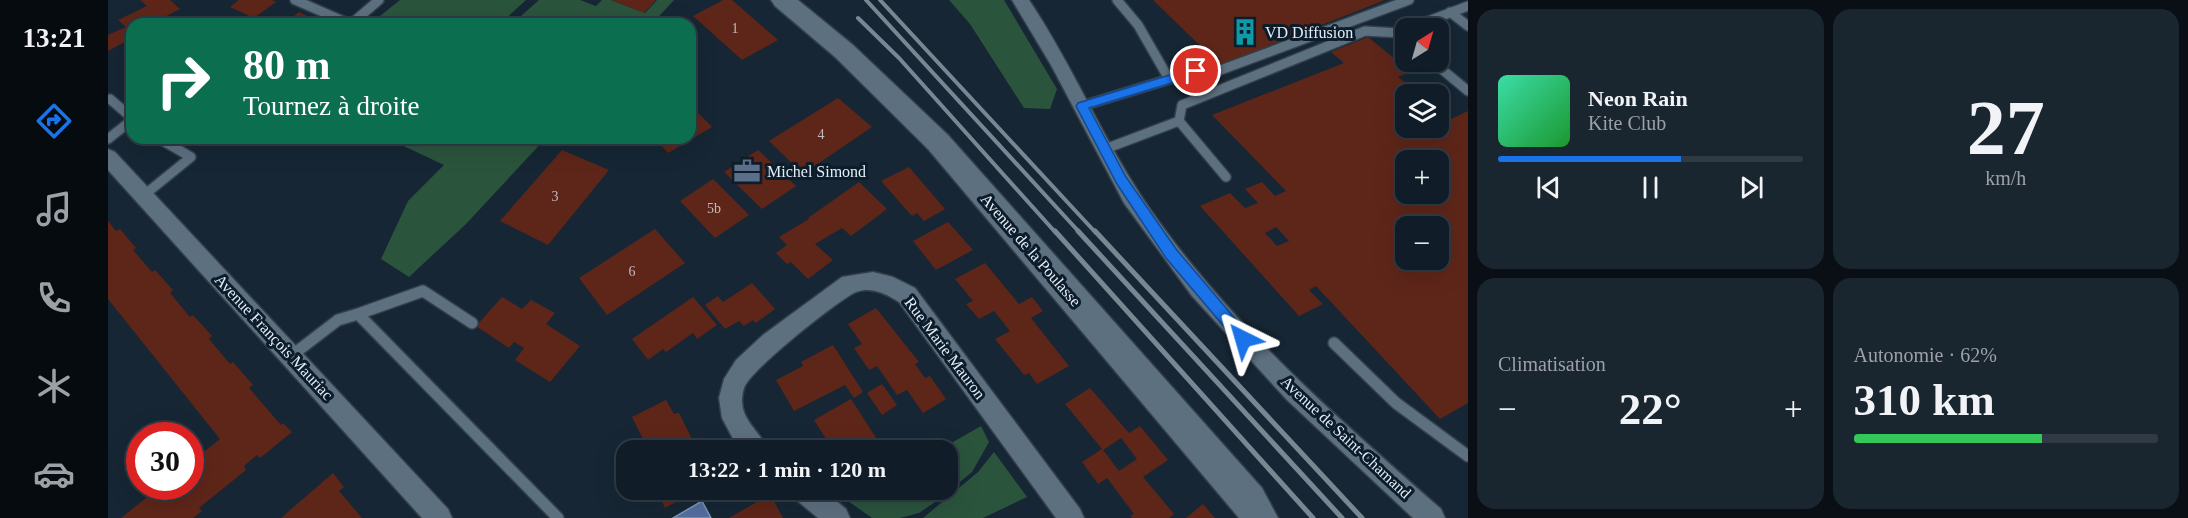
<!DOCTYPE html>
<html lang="fr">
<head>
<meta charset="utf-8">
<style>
	:root { --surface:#101c27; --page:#19252f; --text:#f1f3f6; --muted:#9ca1a7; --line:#303a44; --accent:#1a73e8 }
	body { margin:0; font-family:Georgia,serif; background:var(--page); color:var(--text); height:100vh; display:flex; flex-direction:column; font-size:22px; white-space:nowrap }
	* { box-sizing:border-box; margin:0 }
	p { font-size:20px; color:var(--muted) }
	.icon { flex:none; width:33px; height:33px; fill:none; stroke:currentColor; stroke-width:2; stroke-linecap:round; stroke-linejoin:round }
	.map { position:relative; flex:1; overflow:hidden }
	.details { display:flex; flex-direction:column; gap:9px; padding:9px; background:#090f15; width:720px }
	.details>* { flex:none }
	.guide { position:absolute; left:18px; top:18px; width:570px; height:126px; border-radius:18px; box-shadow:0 6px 24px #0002,0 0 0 2px var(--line); background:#0b6e4f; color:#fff; overflow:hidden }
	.needle { width:39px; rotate:37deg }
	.controls { position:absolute; left:1287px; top:18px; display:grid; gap:12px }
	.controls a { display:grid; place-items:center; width:54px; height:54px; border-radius:12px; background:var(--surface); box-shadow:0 6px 24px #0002,0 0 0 2px var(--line); font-size:30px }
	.speed { position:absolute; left:18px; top:422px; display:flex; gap:12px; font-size:30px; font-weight:700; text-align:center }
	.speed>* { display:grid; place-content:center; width:78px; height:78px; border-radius:50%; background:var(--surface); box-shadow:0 6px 24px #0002,0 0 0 2px var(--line); line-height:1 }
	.speed .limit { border:9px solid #d22; background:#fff; color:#111 }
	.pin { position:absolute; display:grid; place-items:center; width:51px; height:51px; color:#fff; margin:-26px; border:3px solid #fff; border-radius:50%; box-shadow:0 2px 6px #0007 }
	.me { position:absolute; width:66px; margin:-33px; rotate:320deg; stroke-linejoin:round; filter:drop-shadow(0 0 4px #0008) }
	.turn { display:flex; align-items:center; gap:21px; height:126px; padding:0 18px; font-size:27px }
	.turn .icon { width:78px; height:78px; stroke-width:2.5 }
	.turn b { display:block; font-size:42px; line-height:51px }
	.big { font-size:45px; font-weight:800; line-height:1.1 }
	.details .tile { flex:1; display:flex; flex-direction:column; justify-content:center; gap:9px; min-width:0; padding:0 21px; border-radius:18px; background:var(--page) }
	.details .dial { align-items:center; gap:0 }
	.dial b { font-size:78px; line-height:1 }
	.song { display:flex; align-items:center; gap:18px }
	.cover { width:72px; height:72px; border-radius:9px; background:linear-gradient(135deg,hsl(160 70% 55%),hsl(130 70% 35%)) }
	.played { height:6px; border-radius:3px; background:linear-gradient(90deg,var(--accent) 60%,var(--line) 60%) }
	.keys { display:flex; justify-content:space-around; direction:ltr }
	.heat { display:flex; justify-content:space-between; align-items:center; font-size:33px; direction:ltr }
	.charge { height:9px; border-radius:4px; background:linear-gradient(90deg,#34c759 62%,var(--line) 0) }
	.details .tiles { flex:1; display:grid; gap:9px; grid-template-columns:repeat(2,1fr) }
	.trip { position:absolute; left:508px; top:440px; width:342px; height:60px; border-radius:18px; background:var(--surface); box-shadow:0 6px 24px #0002,0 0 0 2px var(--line); font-weight:800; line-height:60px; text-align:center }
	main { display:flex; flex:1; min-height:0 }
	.tab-bar { display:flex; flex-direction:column; width:108px; justify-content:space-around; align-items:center; background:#060b10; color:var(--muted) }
	.tab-bar .icon { width:42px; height:42px }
	.tab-bar .on { color:var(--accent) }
	.tab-bar b { font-size:27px; color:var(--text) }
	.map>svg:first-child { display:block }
	.green { fill:#2b543d }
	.water { fill:#5470a2; stroke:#7f96bb; stroke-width:1.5 }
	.building { fill:#5e2619; fill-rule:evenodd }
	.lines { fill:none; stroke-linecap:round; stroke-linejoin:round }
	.lane-far1-casing { stroke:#33404b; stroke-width:12 }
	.lane-casing { stroke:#33404b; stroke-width:14 }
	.street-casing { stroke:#33404b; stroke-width:3 }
	.secondary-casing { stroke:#33404b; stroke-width:3 }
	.lane-far1 { stroke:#5d7080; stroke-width:9 }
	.lane { stroke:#5d7080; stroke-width:11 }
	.street { fill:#5d7080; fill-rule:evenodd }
	.secondary { fill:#5d7080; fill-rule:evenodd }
	.rail-far1 { stroke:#798792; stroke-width:4 }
	.rail { stroke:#798792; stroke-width:5 }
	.route { fill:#1a73e8; stroke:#114b97; stroke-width:1.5 }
	.labels { text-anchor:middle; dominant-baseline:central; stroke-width:6; stroke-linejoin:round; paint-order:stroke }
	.number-label { font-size:14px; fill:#c1bbbf }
	.poi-label { font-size:16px; fill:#e2edf6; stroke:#0c1c2a; text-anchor:start }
	.street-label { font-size:16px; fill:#e2edf6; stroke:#0c1c2a }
</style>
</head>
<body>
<main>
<nav class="tab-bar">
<b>13:21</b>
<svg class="icon on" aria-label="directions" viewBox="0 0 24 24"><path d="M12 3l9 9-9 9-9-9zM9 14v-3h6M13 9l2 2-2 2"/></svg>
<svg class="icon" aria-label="music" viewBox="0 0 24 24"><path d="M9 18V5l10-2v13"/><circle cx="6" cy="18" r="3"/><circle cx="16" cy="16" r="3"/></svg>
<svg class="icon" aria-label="phone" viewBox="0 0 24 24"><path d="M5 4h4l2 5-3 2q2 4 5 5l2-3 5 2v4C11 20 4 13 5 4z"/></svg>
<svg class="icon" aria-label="climate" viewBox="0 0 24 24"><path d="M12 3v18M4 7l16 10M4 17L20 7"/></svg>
<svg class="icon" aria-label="car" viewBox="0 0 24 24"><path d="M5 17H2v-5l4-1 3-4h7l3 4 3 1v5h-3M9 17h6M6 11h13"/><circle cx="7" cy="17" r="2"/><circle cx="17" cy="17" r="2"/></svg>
</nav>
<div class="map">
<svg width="1360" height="518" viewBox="0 0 1360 518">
	<rect width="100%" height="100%" fill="#162634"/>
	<path class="green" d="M292 0H418L392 24H262Z
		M431 0H472L488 6 494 0H503L537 13 549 0H566L544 24H404Z
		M841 0H896L949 89 942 109 916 108 862 24Z
		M291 138H438L358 224 301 277 273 259 300 201 336 165 287 142Z
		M873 426 881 442 864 472 830 500 811 513 792 518H764L740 501 761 489H840V450H831Z
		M886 452 919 497 875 518H815L870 472Z"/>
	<path class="water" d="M594 501 603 518H565Z"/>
	<path class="building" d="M32 0H62L72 9 43 24H24V38L0 51V35L18 27 10 20 39 6Z
		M131 0H164L168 2 146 18 122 7Z
		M504 0H548L536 13Z
		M615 0H624L670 40 634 60 585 16Z
		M1045 0H1277L1112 65Z
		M191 12 215 24H175Z
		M1260 37 1303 72 1290 77 1311 94H1298V128H1330V111L1341 120 1360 111V403L1332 419 1208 286 1201 290 1215 304 1191 316 1092 206 1122 193 1137 208 1150 203 1137 189 1154 182 1167 196 1178 191 1104 115 1236 63 1223 52ZM1298 160H1330V194H1298ZM1298 226H1330V260H1298ZM1168 227 1181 241 1169 246 1157 233Z
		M730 98 764 127 695 174 661 141Z
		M582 105 604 127 560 153 547 138H582Z
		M454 150 501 170 440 245 392 221Z
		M650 150 688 186 654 209 616 172Z
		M801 167 837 209 816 221 809 213 804 216 773 181Z
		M605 179 641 215 607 238 572 201Z
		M751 182 779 209 743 236 734 228 707 244 725 260 700 279 683 262 679 264 668 253 679 245 671 237 701 219 700 218Z
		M0 221 8 231 12 229 28 248 25 250 44 272 47 270 65 290 62 293 82 317 85 315 104 336 101 339 122 364 125 362 145 385 141 388 173 425 175 423 184 432 152 458 149 455 136 466 138 470 91 508 94 511 85 518H13L53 486H82V463L112 439 0 299Z
		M840 222 865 250 828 270 805 241Z
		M547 229 577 263 499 315 471 278Z
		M877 263 911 304 924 297 935 311 923 318 961 366 929 384 921 373 916 375 887 339 902 331 886 311 871 319 858 304 865 301 847 279Z
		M644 283 667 309 648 323 645 320 636 326 631 321 617 329 597 305 610 296 615 302Z
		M394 297 414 309 423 300 447 313 438 324 472 346 442 382 407 360 416 348 406 342 401 348 368 326Z
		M585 297 609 325 589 339 585 333 558 352 555 349 540 360 524 339Z
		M768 308 811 362 807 364 817 378 822 376 838 399 815 413 799 390 789 395 769 366 761 370 746 348 754 344 740 324Z
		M725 345 755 392 746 398 737 385 686 411 668 380 695 366 693 362Z
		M774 384 789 405 774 415 759 393Z
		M982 388 1021 433 1032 426 1060 460 1035 477 1066 514 1061 518H1024L1022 516 1026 514 999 478 990 484 974 462 994 449 957 404ZM1013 438 1029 459 1011 471 995 450Z
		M743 399 776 450H725L706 420Z
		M558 400 566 414 571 413 585 441 591 437 597 450H549L546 443 539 447 524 417Z
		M225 473 236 487 231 491 254 518H173Z
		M548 489H591L557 508Z
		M662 494 675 518H621L654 499Z
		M1095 504 1107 518H1078Z"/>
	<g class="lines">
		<defs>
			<path id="lane-far1" d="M187 0 242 24
				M1009 0 1030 25 1061 79
				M1342 12 1360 26
				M243 24 271 0
				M1302 28 1360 6
				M1325 62 1360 91
				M2 99 24 118
				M974 106 1088 71H1110L1301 0
				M1071 121 1074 105 1257 31 1291 33
				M0 139 24 120
				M997 149 1071 121 1118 177
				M35 196 83 157 50 138"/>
			<path id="lane" d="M250 314 315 291 364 323
				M1226 343 1288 403 1360 456
				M183 356 230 320 250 314 450 518"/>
			<path id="street" d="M904 0H921C966 67 996 143 1042 209 1122 324 1228 417 1333 509L1337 518H1305L1179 400 1084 296 1016 203 943 65Z
				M0 149 7 152 340 509 344 518H314L0 170Z
				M765 272 785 277 807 288 972 509 976 518H948L791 302C779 294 763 286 748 292 730 300 641 371 636 388 627 418 651 428 660 450H631L614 418 611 398 616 379 628 360 655 335 734 277Z
				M683 489H714L738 509 742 518H710L686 498Z"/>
			<path id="secondary" d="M663 0H690L745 45 840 135 1154 488 1170 518H1131L820 149 727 57 667 6Z"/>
		</defs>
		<use href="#lane-far1" class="lane-far1-casing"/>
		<use href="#lane" class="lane-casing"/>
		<use href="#street" class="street-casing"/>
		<use href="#secondary" class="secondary-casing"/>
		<use href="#lane-far1" class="lane-far1"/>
		<use href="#lane" class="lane"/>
		<use href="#street" class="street"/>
		<use href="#secondary" class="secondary"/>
		<path class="rail-far1" d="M758 0 972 233
			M772 0 988 233
			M750 18 791 58 948 233"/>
		<path class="rail" d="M947 231 1205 518
			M970 231 1234 518
			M987 231 1254 518"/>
	</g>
	<path class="route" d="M1088 67 1093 68V74L981 108 1018 177 1068 249 1140 334 1142 339 1140 343 1135 345 1130 343 1058 258 1009 184 968 106 970 103Z"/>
	<defs>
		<symbol id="building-bare" viewBox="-9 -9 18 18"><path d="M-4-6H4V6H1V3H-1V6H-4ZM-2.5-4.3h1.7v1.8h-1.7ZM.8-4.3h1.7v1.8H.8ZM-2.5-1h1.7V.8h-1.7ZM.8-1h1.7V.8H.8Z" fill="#0f9aa8" stroke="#0c1c2a" stroke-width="2.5" paint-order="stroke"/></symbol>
		<symbol id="office-bare" viewBox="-9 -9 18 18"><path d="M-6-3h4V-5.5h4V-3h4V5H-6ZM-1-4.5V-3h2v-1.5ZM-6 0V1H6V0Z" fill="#5c6f8a" stroke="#0c1c2a" stroke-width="2.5" paint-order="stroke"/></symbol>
	</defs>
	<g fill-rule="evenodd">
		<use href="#building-bare" x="1118" y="13" width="38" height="38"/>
		<use href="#office-bare" x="620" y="152" width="38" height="38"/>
	</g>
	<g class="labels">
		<g class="number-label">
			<text x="627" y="28">1</text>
			<text x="713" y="134">4</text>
			<text x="447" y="196">3</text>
			<text x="606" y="208">5b</text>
			<text x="524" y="271">6</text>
		</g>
		<g class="poi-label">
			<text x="1157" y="32">VD Diffusion</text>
			<text x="659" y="171">Michel Simond</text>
		</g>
		<g class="street-label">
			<text transform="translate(923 250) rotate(49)">Avenue de la Poulasse</text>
			<text transform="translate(166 337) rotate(47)">Avenue François Mauriac</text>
			<text transform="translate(837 348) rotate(53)">Rue Marie Mauron</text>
			<text transform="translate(1238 437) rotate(43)">Avenue de Saint-Chamand</text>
		</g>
	</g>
</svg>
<div class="controls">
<a><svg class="needle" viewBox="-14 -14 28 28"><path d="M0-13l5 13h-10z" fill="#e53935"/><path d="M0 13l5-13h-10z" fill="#9ca1a7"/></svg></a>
<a><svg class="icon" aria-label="layers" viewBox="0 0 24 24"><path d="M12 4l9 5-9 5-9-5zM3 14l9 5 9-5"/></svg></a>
<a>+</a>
<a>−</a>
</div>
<div class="speed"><div class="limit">30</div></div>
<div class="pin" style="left:1088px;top:71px;background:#d93025"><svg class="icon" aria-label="arrive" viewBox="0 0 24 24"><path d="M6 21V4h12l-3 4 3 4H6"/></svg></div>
<svg class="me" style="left:1135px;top:339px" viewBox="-20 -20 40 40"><path d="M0-17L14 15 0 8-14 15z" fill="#1a73e8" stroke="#fff" stroke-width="4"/></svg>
<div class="trip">13:22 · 1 min · 120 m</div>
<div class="guide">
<div class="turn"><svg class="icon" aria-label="right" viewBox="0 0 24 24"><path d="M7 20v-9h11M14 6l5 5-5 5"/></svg><div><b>80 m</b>Tournez à droite</div></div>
</div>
</div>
<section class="details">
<div class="tiles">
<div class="tile">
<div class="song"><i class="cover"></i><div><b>Neon Rain</b><p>Kite Club</p></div></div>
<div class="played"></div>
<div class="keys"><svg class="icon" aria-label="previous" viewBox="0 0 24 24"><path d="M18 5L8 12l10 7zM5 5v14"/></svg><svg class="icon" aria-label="pause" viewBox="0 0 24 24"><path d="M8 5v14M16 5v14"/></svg><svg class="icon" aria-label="next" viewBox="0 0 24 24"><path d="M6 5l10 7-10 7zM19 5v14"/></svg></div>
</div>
<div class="tile dial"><b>27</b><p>km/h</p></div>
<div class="tile"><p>Climatisation</p>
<div class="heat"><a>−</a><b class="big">22°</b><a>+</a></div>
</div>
<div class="tile"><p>Autonomie · 62%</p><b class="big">310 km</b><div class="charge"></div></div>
</div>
</section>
</main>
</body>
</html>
